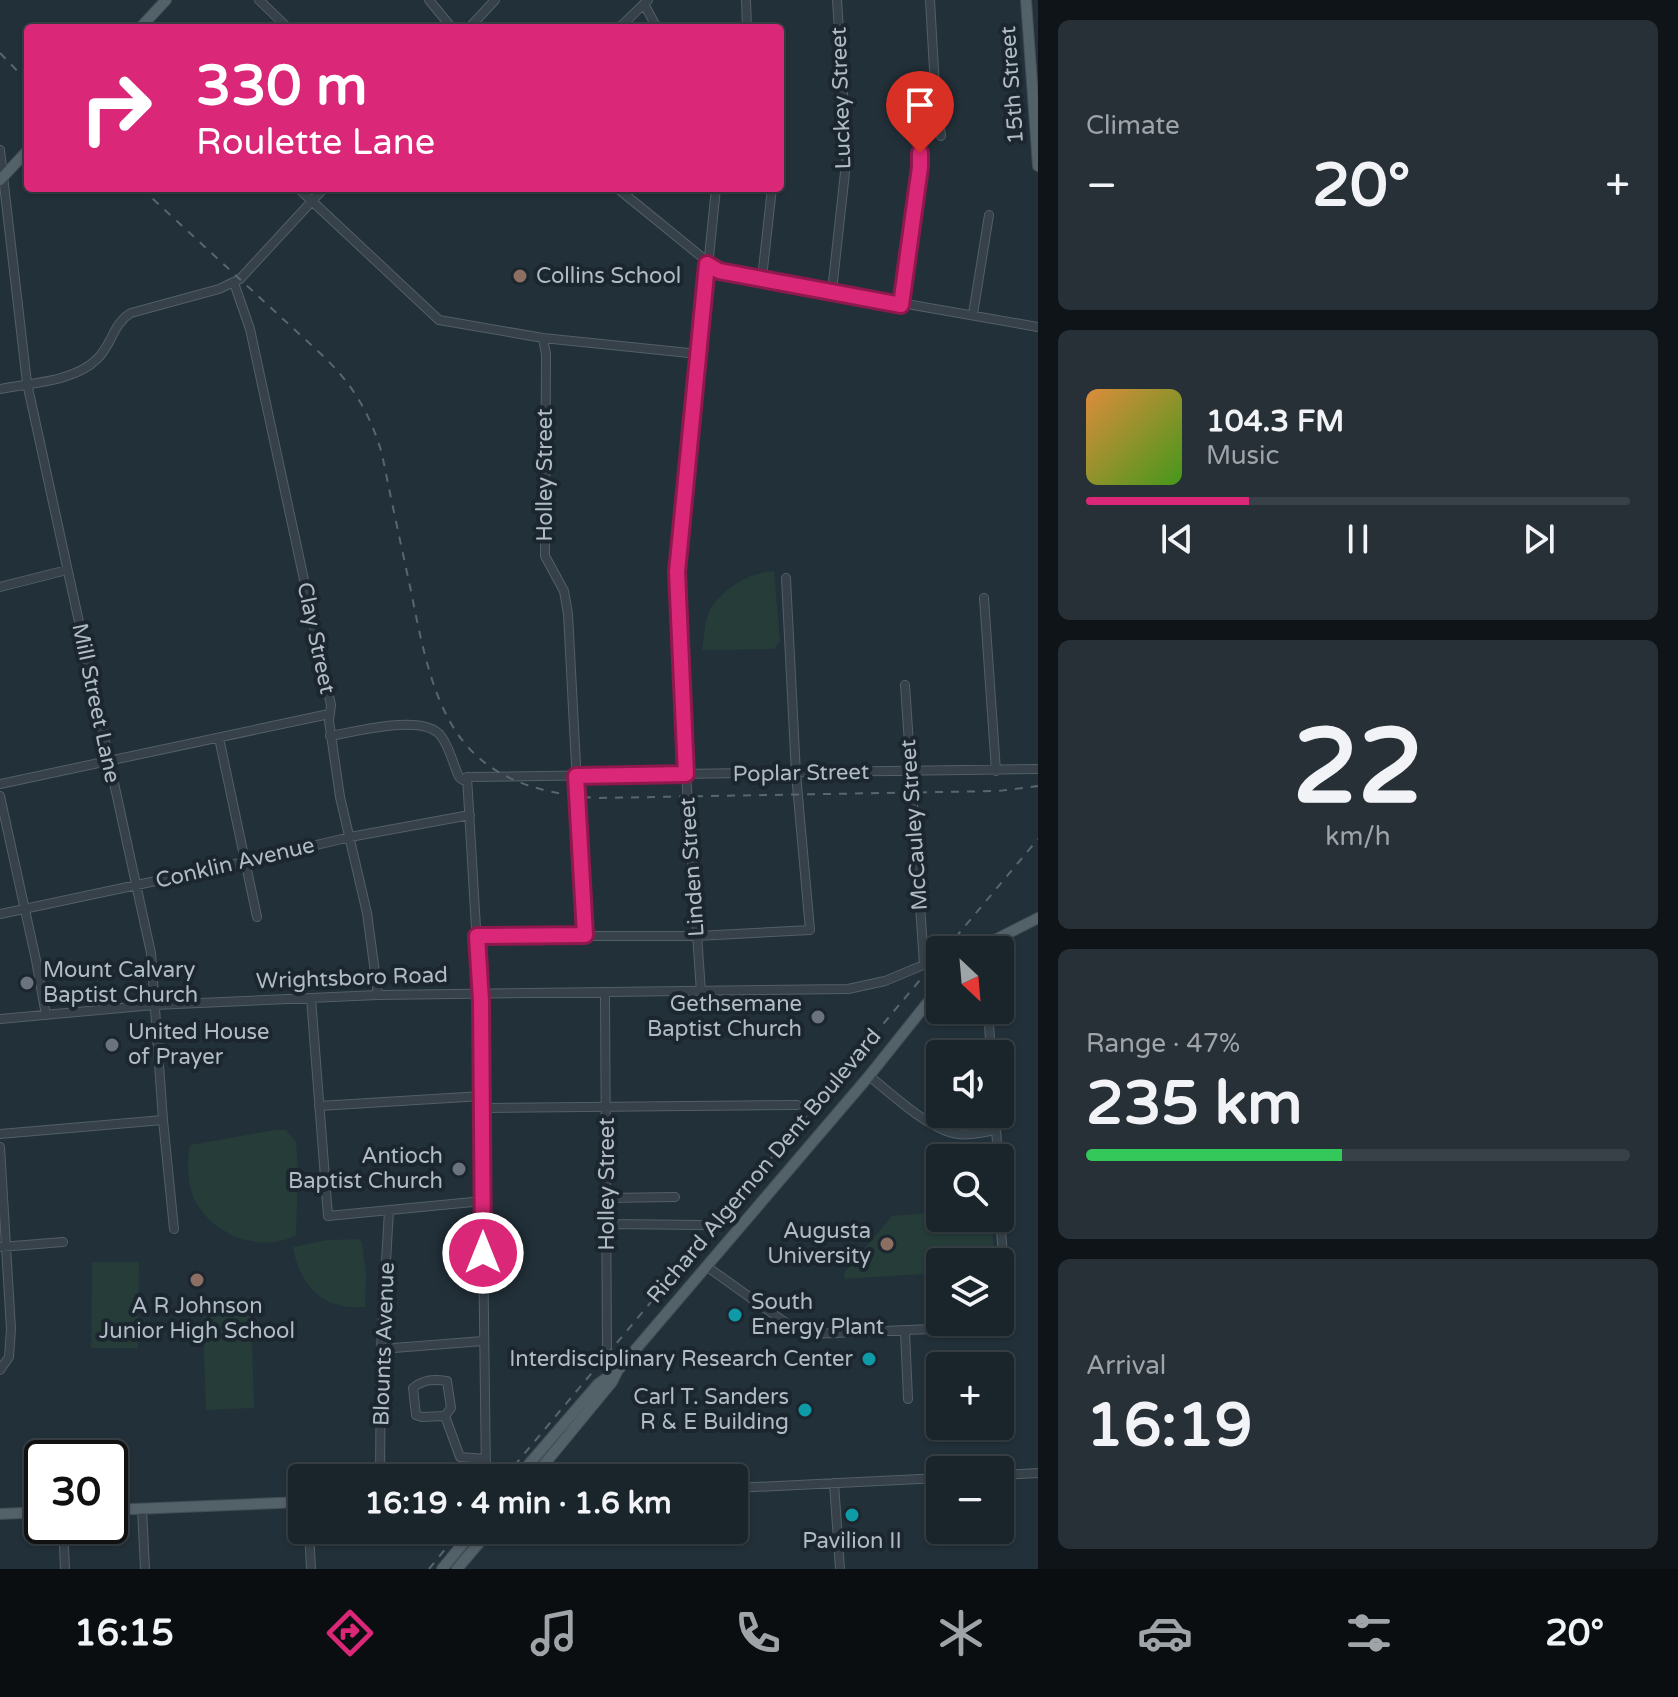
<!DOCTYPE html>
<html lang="en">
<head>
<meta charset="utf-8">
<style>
	:root { --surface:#1a242b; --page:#273037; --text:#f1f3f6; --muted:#9fa4a9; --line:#384147; --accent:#db2777 }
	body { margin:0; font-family:"Varela Round",sans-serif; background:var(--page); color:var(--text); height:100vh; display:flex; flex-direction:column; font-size:30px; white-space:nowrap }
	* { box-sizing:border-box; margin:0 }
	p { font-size:26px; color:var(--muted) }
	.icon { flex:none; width:44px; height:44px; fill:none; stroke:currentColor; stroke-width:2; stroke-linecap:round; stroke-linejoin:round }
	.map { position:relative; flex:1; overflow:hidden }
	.details { display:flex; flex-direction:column; gap:20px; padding:20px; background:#0e1418; width:640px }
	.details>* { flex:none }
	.top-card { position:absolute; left:24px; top:24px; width:760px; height:168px; border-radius:8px; box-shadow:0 2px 6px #0004,0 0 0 2px var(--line); background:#db2777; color:#fff; overflow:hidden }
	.needle { width:52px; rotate:154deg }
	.controls { position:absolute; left:926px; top:936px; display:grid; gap:16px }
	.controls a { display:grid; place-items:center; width:88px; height:88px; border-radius:8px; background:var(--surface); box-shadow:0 2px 6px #0004,0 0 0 2px var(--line); font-size:40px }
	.speed { position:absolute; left:24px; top:1440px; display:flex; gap:16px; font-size:40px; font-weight:700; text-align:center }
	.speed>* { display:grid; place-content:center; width:104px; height:104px; border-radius:50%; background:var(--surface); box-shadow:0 2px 6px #0004,0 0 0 2px var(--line); line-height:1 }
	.speed .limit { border:4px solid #111; border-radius:12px; background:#fff; color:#111 }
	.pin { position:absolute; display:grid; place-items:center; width:68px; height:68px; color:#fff; margin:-82px -34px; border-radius:50% 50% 50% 0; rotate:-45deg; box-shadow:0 0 8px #0007 }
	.pin .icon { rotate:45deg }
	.me { position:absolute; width:88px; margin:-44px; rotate:0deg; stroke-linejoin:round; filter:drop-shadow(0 0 6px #0008) }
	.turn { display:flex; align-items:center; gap:28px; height:168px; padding:0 40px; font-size:36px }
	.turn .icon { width:104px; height:104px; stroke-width:2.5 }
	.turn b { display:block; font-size:56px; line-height:68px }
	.big { font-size:60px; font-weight:800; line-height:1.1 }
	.details .widget { flex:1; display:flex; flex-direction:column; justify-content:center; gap:12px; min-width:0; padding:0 28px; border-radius:12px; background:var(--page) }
	.details .dial { align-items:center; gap:0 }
	.dial b { font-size:104px; line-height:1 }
	.song { display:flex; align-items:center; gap:24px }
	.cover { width:96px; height:96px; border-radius:12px; background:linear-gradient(135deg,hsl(30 70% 55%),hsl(100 70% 35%)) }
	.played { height:8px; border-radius:4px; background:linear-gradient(90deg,var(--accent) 30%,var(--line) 30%) }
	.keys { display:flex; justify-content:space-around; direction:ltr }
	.heat { display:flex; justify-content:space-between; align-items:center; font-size:44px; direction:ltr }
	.charge { height:12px; border-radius:6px; background:linear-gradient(90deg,#34c759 47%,var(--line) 0) }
	.trip { position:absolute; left:288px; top:1464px; width:460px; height:80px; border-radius:8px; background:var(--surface); box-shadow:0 2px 6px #0004,0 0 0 2px var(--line); font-weight:800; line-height:80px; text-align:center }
	.tab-bar { display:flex; height:128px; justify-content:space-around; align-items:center; background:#0a0e11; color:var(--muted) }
	.tab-bar .icon { width:56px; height:56px }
	.tab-bar .selected { color:var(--accent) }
	.tab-bar b { font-size:36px; color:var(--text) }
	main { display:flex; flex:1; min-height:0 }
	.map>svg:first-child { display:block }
	.green { fill:#253c39 }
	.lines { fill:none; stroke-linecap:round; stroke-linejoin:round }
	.minor-casing { stroke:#535f67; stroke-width:10 }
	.major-casing { stroke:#424d55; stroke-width:12 }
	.minor { stroke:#364149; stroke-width:8 }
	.major { stroke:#536169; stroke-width:10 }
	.rail { stroke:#586670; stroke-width:2; stroke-dasharray:8 8; stroke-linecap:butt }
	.route-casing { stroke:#8e194d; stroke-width:20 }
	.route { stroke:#db2777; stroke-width:14 }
	.education-dot { fill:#8d6e63; stroke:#1b262e; stroke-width:3 }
	.worship-dot { fill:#6b7280; stroke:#1b262e; stroke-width:3 }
	.culture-dot { fill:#0f9aa8; stroke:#1b262e; stroke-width:3 }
	.labels { text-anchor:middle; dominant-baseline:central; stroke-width:8; stroke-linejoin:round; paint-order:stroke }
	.street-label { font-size:22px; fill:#b0bcc5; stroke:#1b262e }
	.poi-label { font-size:22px; fill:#b0bcc5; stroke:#1b262e; text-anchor:end }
</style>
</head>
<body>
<main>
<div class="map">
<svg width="1038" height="1569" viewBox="0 0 1038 1569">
	<rect width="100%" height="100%" fill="#223039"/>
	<path class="green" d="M774 571 780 641 774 649 702 650C704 640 704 627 707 617 716 592 748 572 774 571Z
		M274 1130H286L296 1142 298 1170 296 1235C259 1255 207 1233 192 1194 187 1179 187 1161 190 1145Z
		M940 1212V1218H991L995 1262H940V1273L845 1279 844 1273 892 1216Z
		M359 1239 362 1243 366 1272 365 1307C325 1311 299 1286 293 1247L327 1240Z
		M92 1262H139L138 1348H91Z
		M251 1297 254 1408 206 1410 202 1299Z"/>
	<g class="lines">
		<defs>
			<path id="minor" d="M259 0 288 28
				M429 0 452 28
				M746 0 747 28
				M930 0 935 87 941 136
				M644 4 657 28
				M469 28 495 0
				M619 28 648 0
				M0 150 27 383 151 953 163 1120 174 1229
				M298 188 439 320 543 338 699 354
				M617 188 719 271 1038 327
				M762 278 772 188
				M234 283 250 329 331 705 329 721 340 797 367 913 378 995
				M832 291 847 154 837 0
				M901 305 920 167V153
				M973 314 989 215
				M543 338 546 354 545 556 564 591 568 614 585 935
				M0 389C30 383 74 382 97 359 112 345 113 323 131 313L219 289 240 279 324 188
				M0 587 67 570
				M984 598 996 771
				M905 685 924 964
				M330 736C355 732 423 713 441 736 450 748 453 764 459 777L463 780 467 777 1038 769
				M219 738 257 917
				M467 777 480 995 486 1478
				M0 784 329 714
				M0 796 36 960 46 1015
				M0 914 245 862 350 837 470 815
				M477 936H697L810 930 796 774 786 578
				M701 992 686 774 677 572 716 188
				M605 993 607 1355 618 1370
				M311 998 328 1216 483 1201
				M988 1010 991 1054
				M0 1019 154 1005 378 995 848 989 885 981 940 958
				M869 1076C891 1093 930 1131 958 1134 970 1136 984 1132 996 1130
				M319 1106 482 1096
				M482 1108 797 1105
				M995 1114 998 1158
				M0 1134 163 1120
				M0 1147 11 1329 9 1357 0 1370
				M607 1198 675 1197
				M607 1224 703 1225
				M0 1247 63 1242
				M706 1266 786 1323 811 1334 1003 1326 1008 1324V1317L1000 1218
				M905 1331 908 1399
				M381 1349 483 1341
				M445 1416 422 1417 416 1415 413 1388C424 1379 434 1379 447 1381L451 1408 445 1416 460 1457 486 1459
				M1000 1475 1038 1473
				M380 1478 381 1349 389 1210
				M834 1483 840 1569
				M734 1488 940 1478
				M142 1508 145 1569
				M63 1526 65 1569
				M309 1530 311 1569"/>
			<path id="major" d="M1026 0 1038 166
				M140 28 166 0
				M0 180 28 150
				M975 950 1038 918
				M517 1478 598 1384 618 1370 869 1076 940 987
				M533 1478 612 1382 617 1372
				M110 1510 302 1502
				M0 1514 42 1512
				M442 1569 474 1530
				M457 1569 490 1530"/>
		</defs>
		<use href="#minor" class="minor-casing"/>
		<use href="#major" class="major-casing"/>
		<use href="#minor" class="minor"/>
		<use href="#major" class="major"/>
		<path class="rail" d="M0 53 28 82
			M141 188 321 354C352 383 370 413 382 454 391 499 401 545 411 591 435 714 455 788 597 798L998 791 1038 786
			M945 950 1038 839
			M504 1478 940 956
			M429 1569 461 1530"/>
	</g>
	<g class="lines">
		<defs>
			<path id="route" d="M483 1253 481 1001 477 936 585 935 576 776 686 774 677 572 707 264 719 271 901 305 920 167V153"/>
		</defs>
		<use href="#route" class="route-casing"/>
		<use href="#route" class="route"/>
	</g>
	<g class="education-dot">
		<circle cx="520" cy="276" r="8"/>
		<circle cx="887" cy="1244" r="8"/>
		<circle cx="197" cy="1280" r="8"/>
	</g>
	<g class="worship-dot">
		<circle cx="27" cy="983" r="8"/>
		<circle cx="818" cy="1017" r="8"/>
		<circle cx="112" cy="1045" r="8"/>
		<circle cx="459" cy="1169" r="8"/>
	</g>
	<g class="culture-dot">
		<circle cx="735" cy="1315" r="8"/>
		<circle cx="869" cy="1359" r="8"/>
		<circle cx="805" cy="1410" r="8"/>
		<circle cx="852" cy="1515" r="8"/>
	</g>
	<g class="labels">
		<g class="street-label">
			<text transform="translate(1012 85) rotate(-94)">15th Street</text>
			<text transform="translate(841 98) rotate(-92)">Luckey Street</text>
			<text transform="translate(545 475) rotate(-90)">Holley Street</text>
			<text transform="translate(316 638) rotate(78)">Clay Street</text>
			<text transform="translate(96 703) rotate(78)">Mill Street Lane</text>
			<text transform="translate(801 773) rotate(-1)">Poplar Street</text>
			<text transform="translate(914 825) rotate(-94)">McCauley Street</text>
			<text transform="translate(235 863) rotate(-13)">Conklin Avenue</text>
			<text transform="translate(692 867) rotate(-94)">Linden Street</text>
			<text transform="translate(352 978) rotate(-2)">Wrightsboro Road</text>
			<text transform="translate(764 1166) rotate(-50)">Richard Algernon Dent Boulevard</text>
			<text transform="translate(607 1184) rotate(-90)">Holley Street</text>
			<text transform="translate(384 1344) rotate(-88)">Blounts Avenue</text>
		</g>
		<g class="poi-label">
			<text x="536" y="276" text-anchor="start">Collins School</text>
			<text x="43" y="970" text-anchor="start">Mount Calvary<tspan x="43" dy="25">Baptist Church</tspan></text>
			<text x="802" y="1004">Gethsemane<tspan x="802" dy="25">Baptist Church</tspan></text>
			<text x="128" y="1032" text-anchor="start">United House<tspan x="128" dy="25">of Prayer</tspan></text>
			<text x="443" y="1156">Antioch<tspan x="443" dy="25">Baptist Church</tspan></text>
			<text x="871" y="1231">Augusta<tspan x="871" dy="25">University</tspan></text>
			<text x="751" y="1302" text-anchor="start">South<tspan x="751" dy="25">Energy Plant</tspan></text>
			<text x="197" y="1306" text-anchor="middle">A R Johnson<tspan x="197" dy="25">Junior High School</tspan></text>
			<text x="853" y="1359">Interdisciplinary Research Center</text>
			<text x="789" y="1397">Carl T. Sanders<tspan x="789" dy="25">R &amp; E Building</tspan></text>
			<text x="852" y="1541" text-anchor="middle">Pavilion II</text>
		</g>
	</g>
</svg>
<div class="controls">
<a><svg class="needle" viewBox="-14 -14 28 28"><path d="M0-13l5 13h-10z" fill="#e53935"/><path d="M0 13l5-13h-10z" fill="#9fa4a9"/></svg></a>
<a><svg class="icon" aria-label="sound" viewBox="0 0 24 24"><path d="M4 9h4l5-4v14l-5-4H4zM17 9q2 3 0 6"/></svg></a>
<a><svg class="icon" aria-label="search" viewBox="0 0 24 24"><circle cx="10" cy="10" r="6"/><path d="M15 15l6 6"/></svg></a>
<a><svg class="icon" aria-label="layers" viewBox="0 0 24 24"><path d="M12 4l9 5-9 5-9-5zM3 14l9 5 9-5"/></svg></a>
<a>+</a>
<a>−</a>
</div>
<div class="speed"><div class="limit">30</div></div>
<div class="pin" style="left:920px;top:153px;background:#d93025"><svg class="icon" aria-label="arrive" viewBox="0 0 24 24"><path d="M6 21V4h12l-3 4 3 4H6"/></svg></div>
<svg class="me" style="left:483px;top:1253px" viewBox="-20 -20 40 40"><circle r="17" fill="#db2777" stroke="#fff" stroke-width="3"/><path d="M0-11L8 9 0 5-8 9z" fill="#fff"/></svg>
<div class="trip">16:19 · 4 min · 1.6 km</div>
<div class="top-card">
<div class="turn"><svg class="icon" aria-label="right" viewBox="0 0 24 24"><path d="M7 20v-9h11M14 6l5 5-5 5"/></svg><div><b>330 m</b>Roulette Lane</div></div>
</div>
</div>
<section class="details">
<div class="widget"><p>Climate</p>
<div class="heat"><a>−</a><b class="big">20°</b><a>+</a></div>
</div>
<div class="widget">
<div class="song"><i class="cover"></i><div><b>104.3 FM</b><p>Music</p></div></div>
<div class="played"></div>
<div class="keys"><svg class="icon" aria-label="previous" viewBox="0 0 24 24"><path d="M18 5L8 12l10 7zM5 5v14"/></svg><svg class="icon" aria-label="pause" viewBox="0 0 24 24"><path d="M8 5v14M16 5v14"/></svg><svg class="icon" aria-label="next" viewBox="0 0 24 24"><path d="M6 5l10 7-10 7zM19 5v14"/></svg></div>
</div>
<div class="widget dial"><b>22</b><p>km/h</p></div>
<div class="widget"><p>Range · 47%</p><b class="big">235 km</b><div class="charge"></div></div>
<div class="widget"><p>Arrival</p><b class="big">16:19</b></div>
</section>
</main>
<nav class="tab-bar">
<b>16:15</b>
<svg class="icon selected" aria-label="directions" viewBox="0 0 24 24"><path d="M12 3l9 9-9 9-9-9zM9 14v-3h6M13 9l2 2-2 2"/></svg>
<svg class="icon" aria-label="music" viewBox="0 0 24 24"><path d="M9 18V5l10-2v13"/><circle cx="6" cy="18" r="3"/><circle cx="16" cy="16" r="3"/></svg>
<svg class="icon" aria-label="phone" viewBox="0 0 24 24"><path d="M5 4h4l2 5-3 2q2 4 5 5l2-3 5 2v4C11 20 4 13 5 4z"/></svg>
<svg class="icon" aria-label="climate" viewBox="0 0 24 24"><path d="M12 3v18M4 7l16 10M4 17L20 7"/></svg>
<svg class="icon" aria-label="car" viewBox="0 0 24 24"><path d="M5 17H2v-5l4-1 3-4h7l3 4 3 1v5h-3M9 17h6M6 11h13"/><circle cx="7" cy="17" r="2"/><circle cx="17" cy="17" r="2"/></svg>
<svg class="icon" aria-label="filters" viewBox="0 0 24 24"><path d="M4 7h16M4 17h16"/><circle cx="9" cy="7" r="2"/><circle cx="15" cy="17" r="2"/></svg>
<b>20°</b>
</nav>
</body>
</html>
